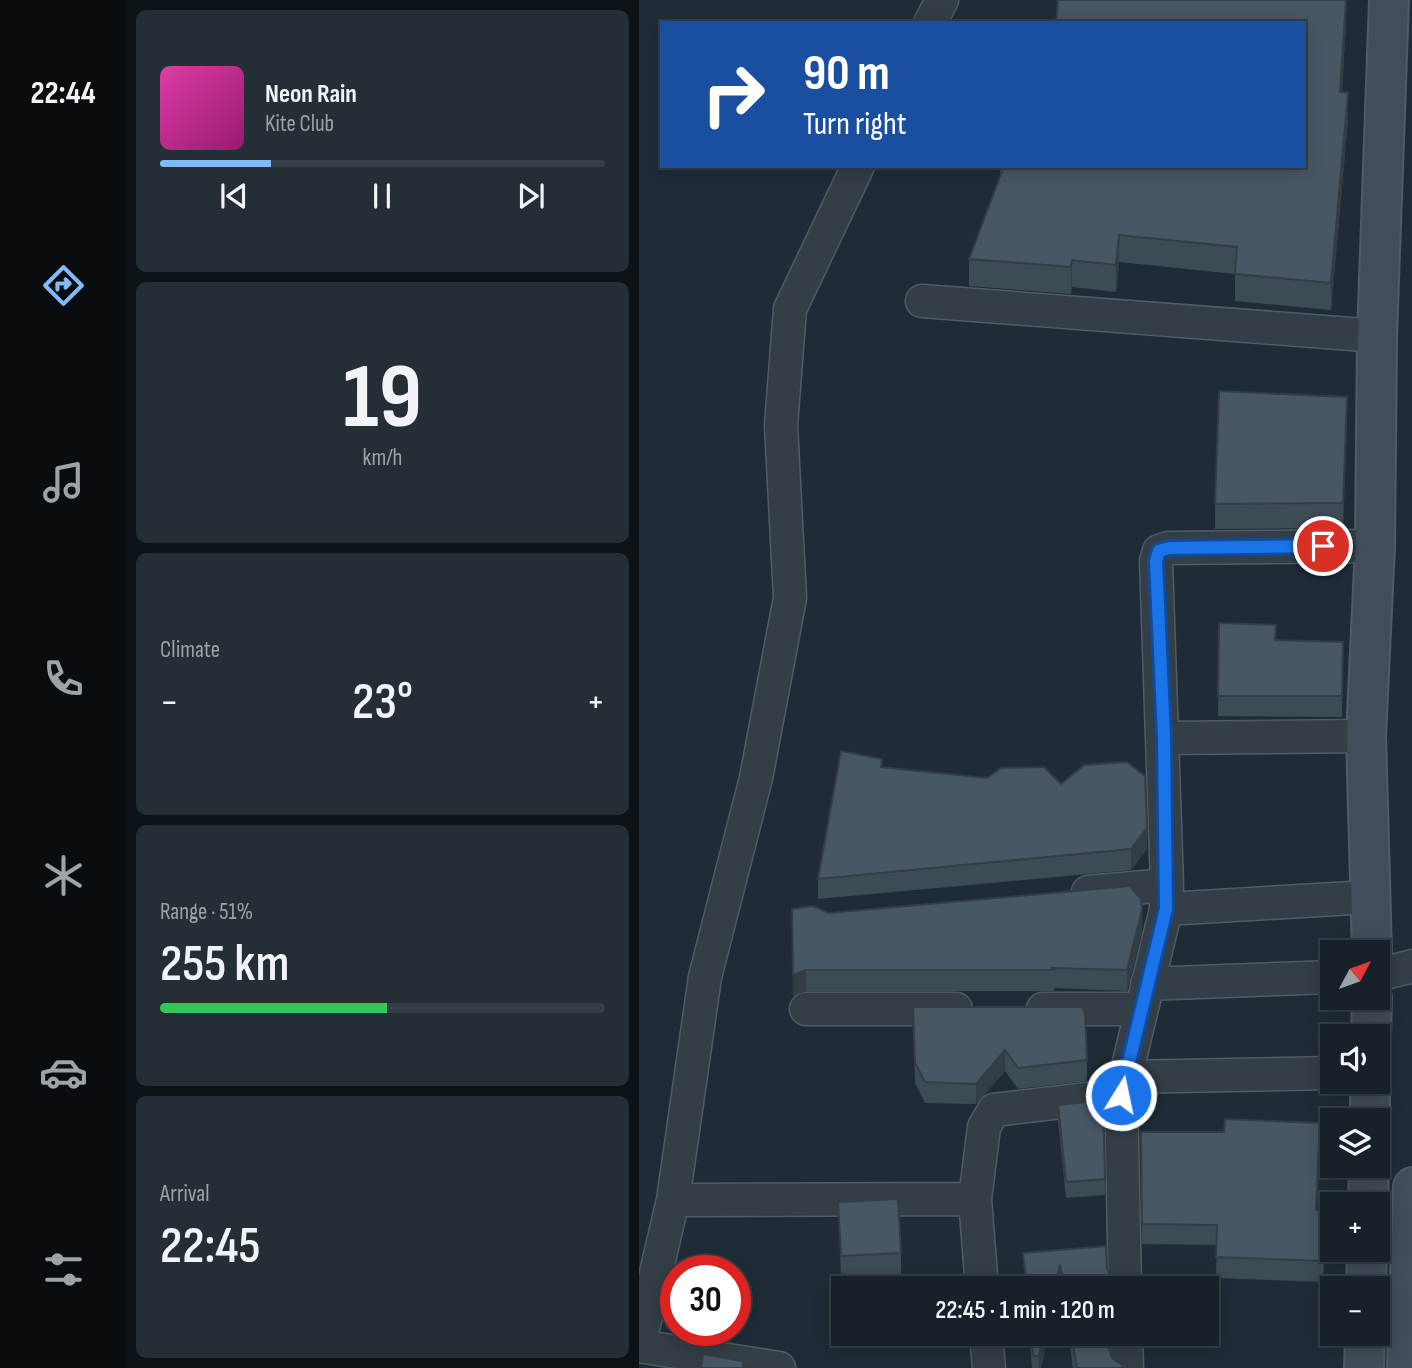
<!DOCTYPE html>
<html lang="en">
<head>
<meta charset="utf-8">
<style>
	:root { --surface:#172129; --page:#242e35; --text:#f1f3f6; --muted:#9ea3a8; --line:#363e46; --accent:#7dbcf9 }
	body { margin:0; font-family:"Sofia Sans Condensed",sans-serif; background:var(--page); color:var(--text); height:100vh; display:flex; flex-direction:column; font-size:26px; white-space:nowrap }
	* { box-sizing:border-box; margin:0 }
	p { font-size:23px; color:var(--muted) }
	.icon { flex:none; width:38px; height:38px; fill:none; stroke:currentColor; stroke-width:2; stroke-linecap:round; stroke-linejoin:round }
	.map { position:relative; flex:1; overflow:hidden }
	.panel { display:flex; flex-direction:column; gap:10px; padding:10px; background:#0d1217; width:513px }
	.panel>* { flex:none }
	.hud { position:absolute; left:21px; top:21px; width:646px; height:147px; border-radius:0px; box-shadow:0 4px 18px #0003,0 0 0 2px var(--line); background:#1a4fa0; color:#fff; overflow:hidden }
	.needle { width:46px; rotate:49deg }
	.fabs { position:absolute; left:681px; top:940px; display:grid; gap:14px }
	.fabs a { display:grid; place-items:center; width:70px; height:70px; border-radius:0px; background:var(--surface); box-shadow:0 4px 18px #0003,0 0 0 2px var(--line); font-size:35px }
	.speed { position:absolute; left:21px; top:1255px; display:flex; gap:14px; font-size:35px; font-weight:700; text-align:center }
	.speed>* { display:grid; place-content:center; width:91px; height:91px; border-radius:50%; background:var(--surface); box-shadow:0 4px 18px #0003,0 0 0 2px var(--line); line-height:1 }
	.speed .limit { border:10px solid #d22; background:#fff; color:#111 }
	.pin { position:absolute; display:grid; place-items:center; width:60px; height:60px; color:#fff; margin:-30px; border:4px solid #fff; border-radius:50%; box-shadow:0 2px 7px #0007 }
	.me { position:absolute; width:77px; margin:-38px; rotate:10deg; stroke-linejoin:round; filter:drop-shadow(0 0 5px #0008) }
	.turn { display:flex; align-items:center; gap:24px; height:147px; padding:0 28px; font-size:32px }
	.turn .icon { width:91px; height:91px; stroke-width:2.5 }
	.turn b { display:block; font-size:49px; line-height:60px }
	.big { font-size:52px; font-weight:600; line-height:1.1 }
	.panel .tile { flex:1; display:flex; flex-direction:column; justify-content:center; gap:10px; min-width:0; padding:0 24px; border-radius:10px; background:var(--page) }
	.panel .dial { align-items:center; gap:0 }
	.dial b { font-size:91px; line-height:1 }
	.song { display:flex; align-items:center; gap:21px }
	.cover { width:84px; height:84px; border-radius:10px; background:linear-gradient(135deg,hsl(320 70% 55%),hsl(320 70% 35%)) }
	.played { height:7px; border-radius:4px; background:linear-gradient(90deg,var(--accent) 25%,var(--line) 25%) }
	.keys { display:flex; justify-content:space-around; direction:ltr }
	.heat { display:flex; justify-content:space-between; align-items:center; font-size:38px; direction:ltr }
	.charge { height:10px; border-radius:5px; background:linear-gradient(90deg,#34c759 51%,var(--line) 0) }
	.trip { position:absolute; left:192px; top:1276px; width:388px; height:70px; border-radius:0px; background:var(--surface); box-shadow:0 4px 18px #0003,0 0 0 2px var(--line); font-weight:600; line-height:70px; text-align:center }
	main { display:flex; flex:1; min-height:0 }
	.tab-bar { display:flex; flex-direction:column; width:126px; justify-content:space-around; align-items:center; background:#090d10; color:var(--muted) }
	.tab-bar .icon { width:49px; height:49px }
	.tab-bar .active { color:var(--accent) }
	.tab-bar b { font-size:32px; color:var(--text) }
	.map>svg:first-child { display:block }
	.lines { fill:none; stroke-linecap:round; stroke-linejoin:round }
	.street-casing { stroke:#505c65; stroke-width:35 }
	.secondary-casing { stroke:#505c65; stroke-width:42 }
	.street { stroke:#333e47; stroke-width:32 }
	.secondary { stroke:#414d5a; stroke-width:38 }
	.wall { fill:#3d4b55 }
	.shaded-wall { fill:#323d45 }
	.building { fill:#475763; stroke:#323d45; stroke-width:2 }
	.route-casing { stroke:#114b97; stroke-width:18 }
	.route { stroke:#1a73e8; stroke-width:12 }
</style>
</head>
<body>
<main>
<nav class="tab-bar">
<b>22:44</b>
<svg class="icon active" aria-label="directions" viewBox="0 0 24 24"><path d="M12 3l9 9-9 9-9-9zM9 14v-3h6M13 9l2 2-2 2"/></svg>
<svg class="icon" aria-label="music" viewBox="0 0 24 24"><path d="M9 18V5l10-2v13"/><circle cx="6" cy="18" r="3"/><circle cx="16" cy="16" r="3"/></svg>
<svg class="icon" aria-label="phone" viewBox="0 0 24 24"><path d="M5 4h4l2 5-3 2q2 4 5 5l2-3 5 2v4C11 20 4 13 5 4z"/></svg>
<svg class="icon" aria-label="climate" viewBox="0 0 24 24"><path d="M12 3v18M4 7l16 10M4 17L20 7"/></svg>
<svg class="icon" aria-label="car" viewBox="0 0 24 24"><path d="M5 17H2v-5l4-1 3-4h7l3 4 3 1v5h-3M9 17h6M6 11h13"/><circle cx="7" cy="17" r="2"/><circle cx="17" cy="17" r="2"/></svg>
<svg class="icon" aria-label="filters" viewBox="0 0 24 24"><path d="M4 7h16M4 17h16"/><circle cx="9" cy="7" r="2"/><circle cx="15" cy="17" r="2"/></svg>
</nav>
<section class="panel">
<div class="tile">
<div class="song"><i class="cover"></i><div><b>Neon Rain</b><p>Kite Club</p></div></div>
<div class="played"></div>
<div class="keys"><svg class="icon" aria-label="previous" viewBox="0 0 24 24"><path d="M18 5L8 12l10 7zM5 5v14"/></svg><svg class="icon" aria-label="pause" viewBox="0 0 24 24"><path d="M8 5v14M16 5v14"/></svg><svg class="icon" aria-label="next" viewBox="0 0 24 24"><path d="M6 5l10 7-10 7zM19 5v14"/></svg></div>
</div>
<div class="tile dial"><b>19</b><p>km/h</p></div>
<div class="tile"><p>Climate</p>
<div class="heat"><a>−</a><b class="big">23°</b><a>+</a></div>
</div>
<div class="tile"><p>Range · 51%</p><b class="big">255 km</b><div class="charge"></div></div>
<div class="tile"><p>Arrival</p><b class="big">22:45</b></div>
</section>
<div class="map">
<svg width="774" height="1368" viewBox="0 0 774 1368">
	<rect width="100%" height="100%" fill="#1f2c37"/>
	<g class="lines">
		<defs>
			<path id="street" d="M291 23 303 0
				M283 301 738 336
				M525 738 727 736
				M449 892 528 885
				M527 909 730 897
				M738 975 774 966
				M508 984 693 977
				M167 1009H317
				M404 1009H500
				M484 1077 693 1073
				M34 1200 336 1199
				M343 1288 336 1199 345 1127 355 1110 482 1095
				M486 1288 482 1095 527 909 528 885 517 561 520 551 529 548 736 546
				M347 1334 350 1368
				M487 1334 488 1368
				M0 1346 34 1200 66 977 117 778 151 598 142 425 151 309 219 166
				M0 1346 140 1368"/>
			<path id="secondary" d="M733 952 727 736 736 546 738 336 750 0
				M732 1036 733 998
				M731 1120V1082
				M729 1204 730 1166
				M727 1288 728 1250
				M725 1368 726 1334
				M768 1368 774 1187"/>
		</defs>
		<use href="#street" class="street-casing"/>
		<use href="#secondary" class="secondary-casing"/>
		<use href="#street" class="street"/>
		<use href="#secondary" class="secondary"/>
	</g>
	<path class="wall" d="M707 24 703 92 709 120 692 310 596 301V274L480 262 477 292 433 287 432 294 330 286V259L361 177V166H665Z
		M708 422 704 528 576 529V504Z
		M580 623 637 640 704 642 703 717 579 716Z
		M243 767 348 778 422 784 508 849 492 870 179 899V879Z
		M153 909 190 913 503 931 488 991 415 988V991H167L154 996Z
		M274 1007 448 1060V1081L379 1089 366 1071 337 1104 286 1103 276 1083Z
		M464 1100 466 1195 427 1198 419 1121V1105Z
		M502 1132 681 1144 678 1210 686 1231 684 1282 577 1278 578 1245 503 1244Z
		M199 1202 262 1253V1274L202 1276Z
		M384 1253 468 1269 478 1288H421V1285L420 1288H386Z
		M390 1334H410L402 1368H393Z
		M429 1334H469L470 1348 473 1358 484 1368H434Z"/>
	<path class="shaded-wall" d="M707 0V24L701 119V92Z
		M709 93V120L692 310V283Z
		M480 235V262L477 292V265Z
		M433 260V287L432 294V267Z
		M708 397V422L704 528V503Z
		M508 828V849L492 870V849Z
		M503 910V931L488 991V970Z
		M167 970V991L154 996V975Z
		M366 1050V1071L337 1104V1084Z
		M681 1123V1144L677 1231V1210Z
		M421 1265 420 1288H416Z
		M405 1334H410L402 1368H400V1356Z"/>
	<path class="building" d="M419 0H707L701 92 709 93 692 283 596 274 598 247 480 235 477 265 433 260 432 267 330 259 365 166H665V23H417Z
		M580 391 708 397 704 503 576 504Z
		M580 623 637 625 636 640 704 642 703 696H579Z
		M202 751 243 759 242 767 348 778 362 768 405 767 422 784 445 765 488 762 506 776 508 828 492 849 179 879Z
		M491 886 502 899 503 910 488 970 413 968 415 970H167L154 975 153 909 174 906 190 913Z
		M274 1007H443L446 1012 448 1060 379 1068 366 1050 337 1084 286 1082 276 1063Z
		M464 1100 466 1179 427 1182 419 1105Z
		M586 1119 681 1123 677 1210 686 1211 684 1261 577 1257 578 1225 503 1224 502 1132H585Z
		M259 1199 262 1253 202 1256 199 1202Z
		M467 1246 468 1269 477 1284 478 1288H425L421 1265 416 1288H388L384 1253Z
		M392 1334H405L400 1356H394Z
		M432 1334H469L470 1348 473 1358 483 1365 484 1368H438Z
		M64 1354 104 1361V1366L143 1368H62Z"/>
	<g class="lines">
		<defs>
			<path id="route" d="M482 1095 527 909 525 737 517 561 520 551 530 548 684 546"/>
		</defs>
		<use href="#route" class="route-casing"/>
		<use href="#route" class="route"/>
	</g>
</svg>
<div class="fabs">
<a><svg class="needle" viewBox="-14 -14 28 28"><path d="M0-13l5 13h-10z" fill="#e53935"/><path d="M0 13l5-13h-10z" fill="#9ea3a8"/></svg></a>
<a><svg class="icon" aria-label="sound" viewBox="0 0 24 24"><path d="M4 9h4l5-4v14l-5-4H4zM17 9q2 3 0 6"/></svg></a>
<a><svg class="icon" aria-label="layers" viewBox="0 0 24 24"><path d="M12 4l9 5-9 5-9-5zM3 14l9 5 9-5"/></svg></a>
<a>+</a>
<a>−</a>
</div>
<div class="speed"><div class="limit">30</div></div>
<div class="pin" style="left:684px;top:546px;background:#d93025"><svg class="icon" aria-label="arrive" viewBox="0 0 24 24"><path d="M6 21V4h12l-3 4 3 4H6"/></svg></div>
<svg class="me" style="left:482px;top:1095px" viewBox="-20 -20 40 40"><circle r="17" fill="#1a73e8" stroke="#fff" stroke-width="3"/><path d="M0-11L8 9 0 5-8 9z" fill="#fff"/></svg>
<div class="trip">22:45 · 1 min · 120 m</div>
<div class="hud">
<div class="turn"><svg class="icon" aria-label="right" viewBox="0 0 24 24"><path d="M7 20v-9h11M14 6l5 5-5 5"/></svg><div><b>90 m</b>Turn right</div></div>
</div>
</div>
</main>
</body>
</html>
